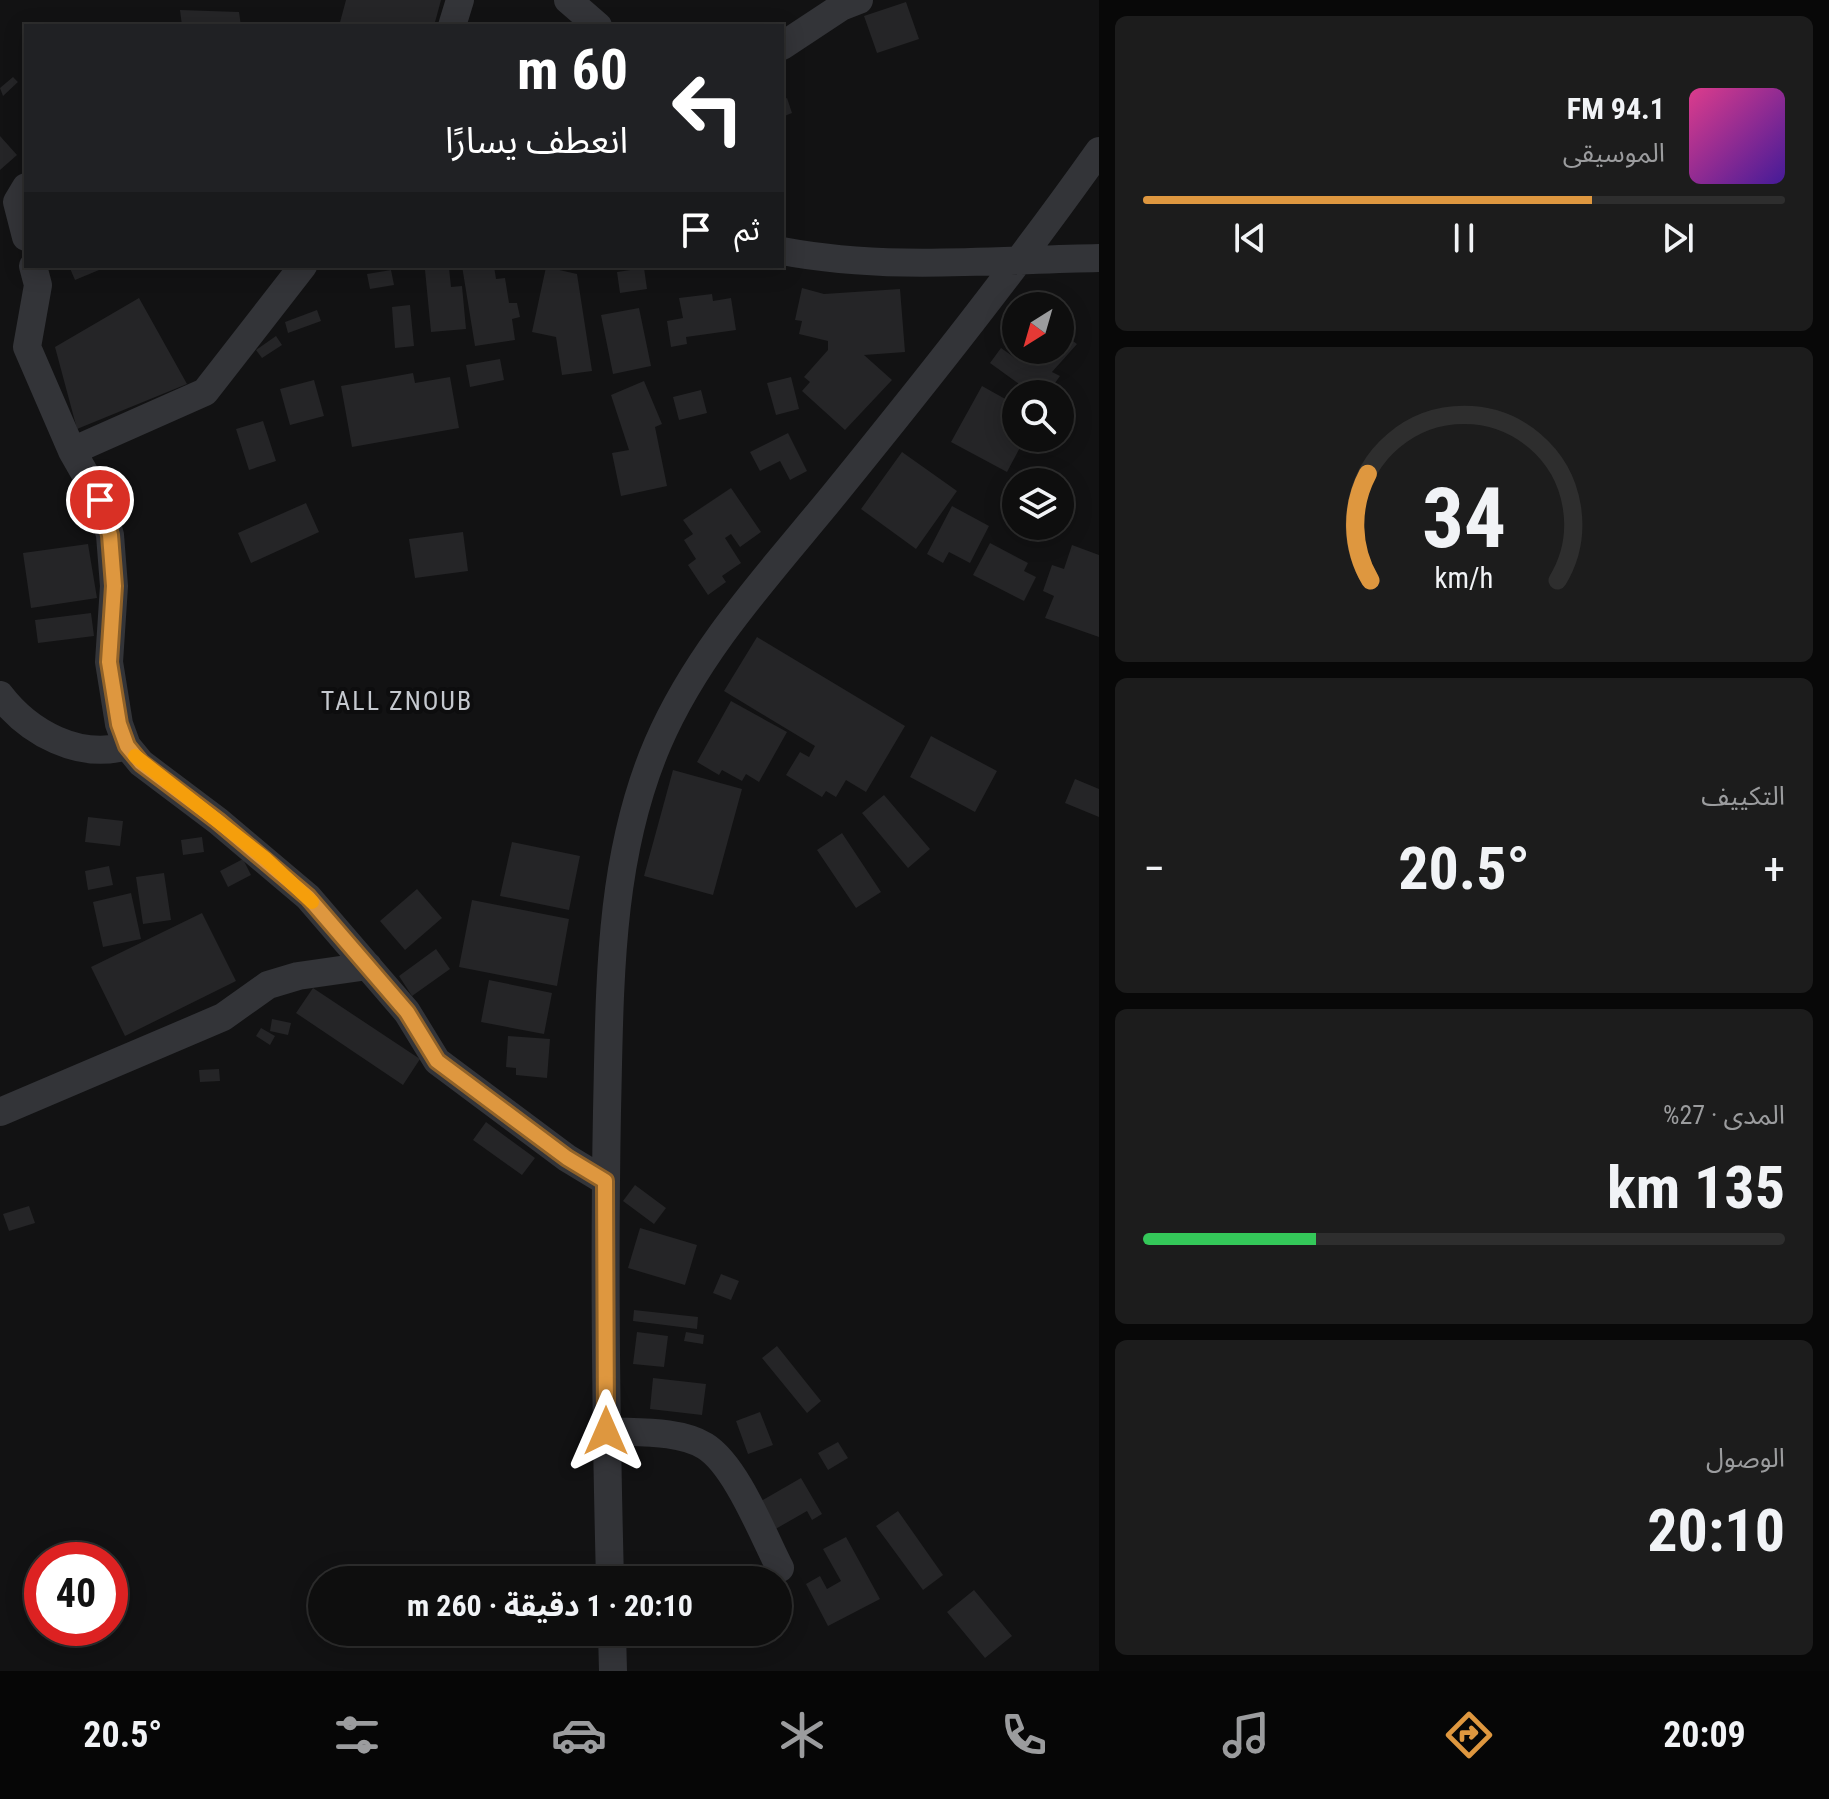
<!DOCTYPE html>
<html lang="ar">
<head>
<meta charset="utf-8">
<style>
	:root { --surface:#0e0e0e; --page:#1c1c1c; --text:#f1f3f6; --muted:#9b9c9e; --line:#2e2e2e; --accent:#de973f }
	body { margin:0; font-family:"Roboto Condensed","Noto Sans Arabic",sans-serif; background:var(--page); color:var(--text); direction:rtl; height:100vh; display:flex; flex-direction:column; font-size:30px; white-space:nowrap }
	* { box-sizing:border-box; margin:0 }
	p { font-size:26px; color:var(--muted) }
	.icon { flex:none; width:44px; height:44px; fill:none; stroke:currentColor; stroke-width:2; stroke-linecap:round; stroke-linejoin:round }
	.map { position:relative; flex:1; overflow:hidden; direction:ltr }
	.panel { display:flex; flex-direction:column; gap:16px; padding:16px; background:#080808; width:730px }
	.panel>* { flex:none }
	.hud { position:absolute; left:24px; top:24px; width:760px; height:244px; border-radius:0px; box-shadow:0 4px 20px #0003,0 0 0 2px var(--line); direction:rtl; background:#202124; color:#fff; overflow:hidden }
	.needle { width:52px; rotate:217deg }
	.buttons { position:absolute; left:1002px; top:292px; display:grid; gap:16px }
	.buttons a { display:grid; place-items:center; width:72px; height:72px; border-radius:50%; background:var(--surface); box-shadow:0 4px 20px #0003,0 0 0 2px var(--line); font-size:40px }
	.speed { position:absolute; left:24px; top:1542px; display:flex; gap:16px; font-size:40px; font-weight:700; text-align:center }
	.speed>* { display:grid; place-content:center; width:104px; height:104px; border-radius:50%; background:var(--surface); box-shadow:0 4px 20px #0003,0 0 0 2px var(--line); line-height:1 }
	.speed .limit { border:12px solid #d22; background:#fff; color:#111 }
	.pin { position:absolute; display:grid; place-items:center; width:68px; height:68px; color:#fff; margin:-34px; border:4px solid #fff; border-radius:50%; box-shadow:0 2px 8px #0007 }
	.me { position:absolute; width:88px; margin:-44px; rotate:0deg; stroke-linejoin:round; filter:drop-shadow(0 0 6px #0008) }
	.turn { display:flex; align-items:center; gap:28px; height:168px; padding:0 24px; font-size:36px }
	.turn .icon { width:104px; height:104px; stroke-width:2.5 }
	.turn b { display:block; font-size:56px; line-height:68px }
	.then { display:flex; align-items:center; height:76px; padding:0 24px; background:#0003; gap:16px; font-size:30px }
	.big { font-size:60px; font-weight:700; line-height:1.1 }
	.panel .widget { flex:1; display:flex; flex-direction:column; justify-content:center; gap:12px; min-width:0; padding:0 28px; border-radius:12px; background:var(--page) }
	.panel .dial { align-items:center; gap:0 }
	.dial svg { height:208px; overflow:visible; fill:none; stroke:var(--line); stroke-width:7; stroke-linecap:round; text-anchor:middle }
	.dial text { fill:var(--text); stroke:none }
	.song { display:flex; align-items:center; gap:24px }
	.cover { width:96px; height:96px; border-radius:12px; background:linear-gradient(135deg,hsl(330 70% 55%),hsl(260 70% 35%)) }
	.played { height:8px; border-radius:4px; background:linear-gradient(90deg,var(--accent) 70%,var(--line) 70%) }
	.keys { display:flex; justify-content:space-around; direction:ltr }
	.heat { display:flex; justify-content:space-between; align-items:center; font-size:44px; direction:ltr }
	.charge { height:12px; border-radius:6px; background:linear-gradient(90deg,#34c759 27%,var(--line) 0) }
	.trip { position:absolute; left:308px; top:1566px; width:484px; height:80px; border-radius:40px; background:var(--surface); box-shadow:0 4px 20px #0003,0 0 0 2px var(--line); font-weight:700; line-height:80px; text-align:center; direction:rtl }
	.menu { display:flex; height:128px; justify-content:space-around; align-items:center; background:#060606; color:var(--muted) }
	.menu .icon { width:56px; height:56px }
	.menu .on { color:var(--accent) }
	.menu b { font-size:36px; color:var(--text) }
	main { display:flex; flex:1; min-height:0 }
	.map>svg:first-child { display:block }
	.building { fill:#252527 }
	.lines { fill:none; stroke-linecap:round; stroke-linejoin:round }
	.minor { stroke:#333438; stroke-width:28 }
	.route-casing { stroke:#906229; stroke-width:20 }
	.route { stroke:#de973f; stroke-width:14 }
	.slow { stroke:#f59e0b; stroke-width:14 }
	.labels { text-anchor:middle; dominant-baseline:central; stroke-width:8; stroke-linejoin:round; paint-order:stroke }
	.quarter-label { font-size:26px; letter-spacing:2px; fill:#c5c9cf; stroke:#0d0d0e }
</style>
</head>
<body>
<main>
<section class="panel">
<div class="widget">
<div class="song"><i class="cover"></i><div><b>94.1 FM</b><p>الموسيقى</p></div></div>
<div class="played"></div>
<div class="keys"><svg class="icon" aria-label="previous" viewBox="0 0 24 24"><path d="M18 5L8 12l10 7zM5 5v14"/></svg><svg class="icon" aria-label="pause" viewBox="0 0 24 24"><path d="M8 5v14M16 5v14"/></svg><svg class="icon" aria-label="next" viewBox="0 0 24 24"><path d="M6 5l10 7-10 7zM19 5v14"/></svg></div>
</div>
<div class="widget dial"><svg viewBox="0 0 100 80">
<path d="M14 69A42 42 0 1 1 86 69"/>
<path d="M14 69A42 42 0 0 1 13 28" stroke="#de973f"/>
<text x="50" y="56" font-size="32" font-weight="700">34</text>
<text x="50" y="72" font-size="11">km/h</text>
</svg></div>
<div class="widget"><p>التكييف</p>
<div class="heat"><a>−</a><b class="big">20.5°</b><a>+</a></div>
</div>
<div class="widget"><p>المدى · 27%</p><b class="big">135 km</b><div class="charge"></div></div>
<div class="widget"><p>الوصول</p><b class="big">20:10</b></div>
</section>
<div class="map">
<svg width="1099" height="1671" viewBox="0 0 1099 1671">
	<rect width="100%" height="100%" fill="#121213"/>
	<path class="building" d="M346 0H441L434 26H339Z
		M906 2 919 39 877 53 864 16Z
		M180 10 239 12 241 26H182Z
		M13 77 18 82 3 96 0 88Z
		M787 98 792 113 782 117V100Z
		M0 136 17 155 0 170Z
		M69 266H97L99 270 75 280Z
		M462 266H494L496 279 505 278 509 303H517L520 317 512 319 515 340 475 346Z
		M546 267 577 274 592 371 562 375 556 337 532 332Z
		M449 268 451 287 462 286 466 329 431 332 425 270Z
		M644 268 647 289 620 293 617 272Z
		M391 270 394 285 370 289 367 274Z
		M802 288 824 294 900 289 905 352 864 355 892 380 845 430 802 391 810 382 804 377 828 350V341L799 334 802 321 795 320Z
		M712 294 713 301 731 298 736 330 686 337 687 344 671 347 667 321 683 318 679 298Z
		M139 298 187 384 77 429 55 347Z
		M410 305 414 346 395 348 392 307Z
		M639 308 651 366 613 374 601 315Z
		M317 310 321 321 288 333 285 322Z
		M1060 332 1077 344 1052 372 1060 376 1047 394H1033L990 363 1001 348 1018 360 1025 350H1060Z
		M276 336 282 345 262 358 256 350Z
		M500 359 504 380 470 387 466 365Z
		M413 373 415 383 450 377 459 428 352 447 341 386Z
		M791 377 799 409 776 415 767 383Z
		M314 380 324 416 290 425 280 389Z
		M644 381 662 424 655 427 667 486 621 496 612 453 629 450 611 395Z
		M982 386 1016 405V438H1025L1007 472 951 442Z
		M701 390 707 413 679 420 673 397Z
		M263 421 276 461 249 470 236 429Z
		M788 433 807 471 790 480 780 461 760 471 750 452Z
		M902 452 957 491 916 549 861 509Z
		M731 488 761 532 740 547 731 534 725 538 741 563 722 576 726 582 708 595 688 565 696 559 684 540 693 534 683 520Z
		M306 503 319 532 251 563 238 533Z
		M952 506 989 526 970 563 949 552 943 563 927 554Z
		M463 532 468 571 415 578 409 539Z
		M990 543 1028 563 1024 571 1036 577 1024 601 973 575Z
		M88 544 97 598 31 608 23 553Z
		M1072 545 1099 555V637L1045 618 1054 596 1043 591 1052 565 1064 569Z
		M91 613 94 636 38 643 35 620Z
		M757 637 905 726 866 792 846 780 836 797 826 791 822 797 786 775 800 752 809 757 815 746 724 691Z
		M731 701 787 732 759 782 746 774 742 781 722 770 719 775 697 762Z
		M931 736 997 771 975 812 910 777Z
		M673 770 742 789 713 895 644 876Z
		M1075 779 1099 789V817L1065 803Z
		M884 795 930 849 908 868 862 813Z
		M88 817 123 821 120 846 85 842Z
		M842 833 881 892 856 908 817 850Z
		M202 837 204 852 183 855 181 840Z
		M512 842 580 856 569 910 500 896Z
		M243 859 251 875 228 887 220 871Z
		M109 866 113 885 88 890 85 871Z
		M164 873 171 920 143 924 136 877Z
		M417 889 442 918 405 950 380 921Z
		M131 893 141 939 103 947 93 902Z
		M472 900 569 919 557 986 459 967Z
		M202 913 236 981 125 1036 91 967Z
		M436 949 450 969 412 996 399 976Z
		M489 980 552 993 544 1034 481 1022Z
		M313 988 420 1059 403 1085 296 1013Z
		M272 1019 291 1023 288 1035 270 1031Z
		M261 1028 275 1036 270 1045 256 1036Z
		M508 1036 550 1039 547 1078 516 1075V1068L506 1067Z
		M219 1069 220 1081 200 1082 199 1070Z
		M486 1122 535 1158 522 1175 473 1140Z
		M635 1185 666 1208 654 1224 623 1201Z
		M29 1206 35 1223 9 1231 3 1214Z
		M640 1228 697 1245 685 1285 628 1268Z
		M721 1274 739 1281 731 1300 713 1293Z
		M634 1310 698 1317 697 1329 633 1321Z
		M637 1332 668 1336 664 1367 633 1364Z
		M686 1332 704 1335 703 1344 684 1341Z
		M777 1346 821 1401 807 1413 762 1358Z
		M653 1378 706 1384 702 1415 650 1409Z
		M760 1412 773 1445 748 1454 736 1421Z
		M838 1442 848 1458 828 1470 818 1453Z
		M801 1478 822 1514 812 1520 807 1511 772 1531 756 1504Z
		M898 1511 943 1575 923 1590 876 1526Z
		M846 1537 880 1599 828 1626 806 1584 820 1576 827 1589 841 1581 823 1549Z
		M974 1590 1012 1636 985 1658 947 1612Z"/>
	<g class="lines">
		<path class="minor" d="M568 0 598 26
			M452 26 460 0
			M782 46 841 7 859 0
			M26 187 17 202 26 237
			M782 251C888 271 992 260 1099 258
			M33 266 38 285 27 347 72 451 100 500 110 535 114 586 109 662 119 724 127 746 141 763 218 821 308 897 407 1012 437 1061 567 1158 605 1181
			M72 451 205 392 303 266
			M0 695C29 733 79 760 127 746
			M0 1112 223 1017 268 985 298 976 368 966
			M606 1431C637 1433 678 1430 705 1446 736 1465 763 1535 780 1568
			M610 1580C606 1424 604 1267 607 1111 610 987 608 859 658 743 699 648 772 571 837 491 927 380 1016 268 1099 151
			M612 1632 613 1671"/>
	</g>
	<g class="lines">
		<defs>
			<path id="route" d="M100 500 110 535 114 586 109 662 119 724 127 746 141 763 218 821 308 897 407 1012 437 1061 567 1158 605 1181 606 1431"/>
		</defs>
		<use href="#route" class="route-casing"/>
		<use href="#route" class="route"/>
		<path class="slow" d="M135 756 266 859 312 902"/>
	</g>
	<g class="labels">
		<g class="quarter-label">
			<text x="397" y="701">TALL ZNOUB</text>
		</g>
	</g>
</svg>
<div class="buttons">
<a><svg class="needle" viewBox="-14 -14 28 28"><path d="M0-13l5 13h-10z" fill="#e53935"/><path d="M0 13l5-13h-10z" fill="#9b9c9e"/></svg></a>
<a><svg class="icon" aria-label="search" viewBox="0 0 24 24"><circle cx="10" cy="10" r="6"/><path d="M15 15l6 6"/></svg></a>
<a><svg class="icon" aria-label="layers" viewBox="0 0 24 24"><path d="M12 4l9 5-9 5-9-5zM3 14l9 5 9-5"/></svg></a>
</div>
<div class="speed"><div class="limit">40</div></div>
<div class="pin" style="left:100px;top:500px;background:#d93025"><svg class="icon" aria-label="arrive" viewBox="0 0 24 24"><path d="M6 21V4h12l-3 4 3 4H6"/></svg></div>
<svg class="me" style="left:606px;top:1431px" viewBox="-20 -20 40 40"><path d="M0-17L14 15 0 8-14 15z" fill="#de973f" stroke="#fff" stroke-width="4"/></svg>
<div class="trip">20:10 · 1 دقيقة · 260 m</div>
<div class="hud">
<div class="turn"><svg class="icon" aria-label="left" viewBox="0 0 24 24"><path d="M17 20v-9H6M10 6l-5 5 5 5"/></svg><div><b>60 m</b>انعطف يسارًا</div></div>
<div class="then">ثم<svg class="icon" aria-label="arrive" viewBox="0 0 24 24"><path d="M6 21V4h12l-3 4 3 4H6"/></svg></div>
</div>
</div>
</main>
<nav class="menu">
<b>20:09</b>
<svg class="icon on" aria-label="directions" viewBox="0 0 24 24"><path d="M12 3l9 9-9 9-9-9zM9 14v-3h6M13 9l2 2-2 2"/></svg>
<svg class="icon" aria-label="music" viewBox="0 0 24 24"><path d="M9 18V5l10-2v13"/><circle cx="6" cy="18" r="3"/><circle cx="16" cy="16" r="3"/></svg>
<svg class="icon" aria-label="phone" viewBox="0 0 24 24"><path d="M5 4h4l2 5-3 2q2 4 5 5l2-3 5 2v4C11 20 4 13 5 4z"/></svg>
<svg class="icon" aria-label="climate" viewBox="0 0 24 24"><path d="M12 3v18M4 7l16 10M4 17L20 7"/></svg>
<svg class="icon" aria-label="car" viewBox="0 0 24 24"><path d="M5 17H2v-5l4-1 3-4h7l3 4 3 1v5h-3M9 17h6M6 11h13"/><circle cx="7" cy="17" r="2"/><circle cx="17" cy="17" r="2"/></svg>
<svg class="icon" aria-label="filters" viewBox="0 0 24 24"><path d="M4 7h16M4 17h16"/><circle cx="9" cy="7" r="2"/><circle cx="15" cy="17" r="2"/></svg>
<b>20.5°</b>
</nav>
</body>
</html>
